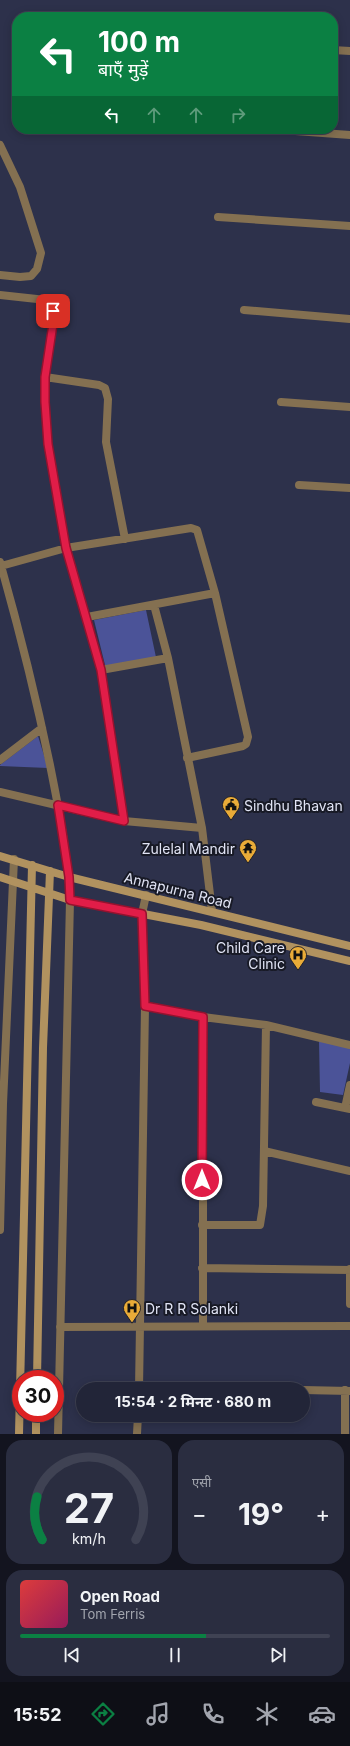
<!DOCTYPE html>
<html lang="hi">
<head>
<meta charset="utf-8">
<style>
	:root { --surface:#222538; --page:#2a2d40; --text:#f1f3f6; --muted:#a2a5ae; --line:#3f4253; --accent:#0b8043 }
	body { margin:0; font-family:Inter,"Noto Sans Devanagari",sans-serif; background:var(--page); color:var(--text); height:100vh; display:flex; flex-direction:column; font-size:15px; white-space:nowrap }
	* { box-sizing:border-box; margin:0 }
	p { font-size:13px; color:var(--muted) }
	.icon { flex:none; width:22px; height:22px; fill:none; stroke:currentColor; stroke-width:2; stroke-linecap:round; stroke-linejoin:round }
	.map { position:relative; height:1434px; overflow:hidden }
	.side { display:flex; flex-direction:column; gap:6px; padding:6px; background:#13141f; flex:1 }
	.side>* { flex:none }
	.hud { position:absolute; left:12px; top:12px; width:326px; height:122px; border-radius:16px; box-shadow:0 2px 10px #0003,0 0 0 1px var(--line); background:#0b8043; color:#fff; overflow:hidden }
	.speed { position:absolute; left:12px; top:1370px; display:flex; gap:8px; font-size:20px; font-weight:700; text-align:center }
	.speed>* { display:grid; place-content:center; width:52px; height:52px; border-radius:50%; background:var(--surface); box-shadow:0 2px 10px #0003,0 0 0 1px var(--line); line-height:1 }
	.speed .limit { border:6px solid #d22; background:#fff; color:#111 }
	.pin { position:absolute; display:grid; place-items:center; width:34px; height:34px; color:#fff; margin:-17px; border-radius:8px; box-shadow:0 2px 6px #0006 }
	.me { position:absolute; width:44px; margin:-22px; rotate:0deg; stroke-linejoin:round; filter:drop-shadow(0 0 3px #0008) }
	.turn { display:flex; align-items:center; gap:14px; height:84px; padding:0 20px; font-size:18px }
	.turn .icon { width:52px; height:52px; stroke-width:2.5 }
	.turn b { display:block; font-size:28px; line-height:34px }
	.lanes { display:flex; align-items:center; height:38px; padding:0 20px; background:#0003; justify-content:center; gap:20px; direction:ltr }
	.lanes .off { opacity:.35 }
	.big { font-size:30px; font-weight:700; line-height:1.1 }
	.side .widget { flex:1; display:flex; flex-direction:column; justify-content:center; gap:6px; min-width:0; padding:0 14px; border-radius:16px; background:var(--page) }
	.side .dial { align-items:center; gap:0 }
	.dial svg { height:104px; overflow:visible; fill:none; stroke:var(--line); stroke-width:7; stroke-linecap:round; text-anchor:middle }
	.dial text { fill:var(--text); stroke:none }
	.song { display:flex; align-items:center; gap:12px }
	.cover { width:48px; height:48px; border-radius:6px; background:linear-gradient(135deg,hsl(0 70% 55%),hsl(330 70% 35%)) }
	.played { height:4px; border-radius:2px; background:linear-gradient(90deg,var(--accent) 60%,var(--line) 60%) }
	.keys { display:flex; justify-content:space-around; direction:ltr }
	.heat { display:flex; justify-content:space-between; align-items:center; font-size:22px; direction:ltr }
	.side .tiles { flex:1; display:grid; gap:6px; grid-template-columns:1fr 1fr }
	.widget:last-child { grid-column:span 2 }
	.trip { position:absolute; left:76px; top:1382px; width:234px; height:40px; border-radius:20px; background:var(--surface); box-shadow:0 2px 10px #0003,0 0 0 1px var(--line); font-weight:700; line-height:40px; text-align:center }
	.tabs { display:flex; height:64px; justify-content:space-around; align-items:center; background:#0e0f16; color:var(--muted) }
	.tabs .icon { width:28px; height:28px }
	.tabs .current { color:var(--accent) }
	.tabs b { font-size:18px; color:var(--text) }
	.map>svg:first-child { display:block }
	.green { fill:#4b5398 }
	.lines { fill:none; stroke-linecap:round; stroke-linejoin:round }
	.street { stroke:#847051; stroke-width:8 }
	.secondary { stroke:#b1925f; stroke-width:8 }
	.route-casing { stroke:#92132f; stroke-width:10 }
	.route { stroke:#e11d48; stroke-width:7 }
	.labels { text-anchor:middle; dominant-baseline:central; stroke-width:4; stroke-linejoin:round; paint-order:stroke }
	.poi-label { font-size:14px; fill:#e1e4f5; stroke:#181a26; text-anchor:start }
	.street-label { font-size:14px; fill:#e1e4f5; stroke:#181a26 }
</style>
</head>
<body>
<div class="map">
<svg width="350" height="1434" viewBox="0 0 350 1434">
	<rect width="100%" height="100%" fill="#2d314b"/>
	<path class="green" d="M146 610 157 662 106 669 94 620Z
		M38 736 48 768 0 766V765Z
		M319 1041 350 1047V1063L343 1095 320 1092Z"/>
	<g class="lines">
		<path class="street" d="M333 50 350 51
			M268 129 350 135
			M0 145 20 187 41 253 37 269 31 276 20 277 0 275
			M218 217 350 226
			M0 295 46 300 50 303 53 311V324L45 377V402L48 444 66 548 101 670 124 821
			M244 310 350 319
			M45 377 99 385 105 388 108 399 106 442 125 539
			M281 402 350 407
			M299 485 350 488
			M0 562C19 629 36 697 50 765 59 810 68 855 70 900L58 1434
			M1 566 66 548 191 528 197 530 215 593 248 737 246 744 243 746 187 758
			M154 605 168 658 202 828 212 911
			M87 617 215 593
			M101 670 168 658
			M0 760 42 728
			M0 792 124 821 202 828
			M145 1006 203 1017 266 1025 350 1045
			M203 1017V1326
			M316 1102 350 1109
			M345 1108 350 1085
			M264 1151 350 1171
			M202 1225H260L263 1206 266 1025
			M0 1230 3 1104 14 859
			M202 1268 350 1270
			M350 1269V1304
			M60 1327 350 1326
			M139 1387 257 1389
			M139 1389 145 1006 142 914 146 895
			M303 1390 350 1391
			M345 1390V1434
			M137 1434 138 1415"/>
		<path class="secondary" d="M0 856 69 877 350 946
			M0 877 70 900 201 925 350 961
			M37 1379 43 1048 50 871
			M19 1434 32 865
			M36 1434V1413"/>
	</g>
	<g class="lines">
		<defs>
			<path id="route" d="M53 311V324L45 377V402L48 444 66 548 101 670 124 821 58 805 69 877 70 900 142 914 145 1006 203 1017 202 1180"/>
		</defs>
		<use href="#route" class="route-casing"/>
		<use href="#route" class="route"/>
	</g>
	<defs>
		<symbol id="civic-pin" viewBox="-11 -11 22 30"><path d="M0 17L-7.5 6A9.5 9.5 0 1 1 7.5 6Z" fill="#e9ab38" stroke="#181a26"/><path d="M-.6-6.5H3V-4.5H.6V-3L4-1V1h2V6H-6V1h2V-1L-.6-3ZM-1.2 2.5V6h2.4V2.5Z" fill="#111"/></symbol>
		<symbol id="temple-pin" viewBox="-11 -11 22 30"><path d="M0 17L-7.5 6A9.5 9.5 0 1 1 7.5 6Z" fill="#e9ab38" stroke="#181a26"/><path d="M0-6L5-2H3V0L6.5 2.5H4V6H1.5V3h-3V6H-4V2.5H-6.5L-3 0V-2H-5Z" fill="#111"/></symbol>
		<symbol id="hospital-pin" viewBox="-11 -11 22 30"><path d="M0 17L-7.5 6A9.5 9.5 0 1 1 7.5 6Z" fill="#e9ab38" stroke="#181a26"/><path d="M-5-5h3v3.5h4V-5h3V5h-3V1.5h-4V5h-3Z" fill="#111"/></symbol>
	</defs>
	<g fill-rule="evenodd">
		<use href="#civic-pin" x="221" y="795" width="20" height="27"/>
		<use href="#temple-pin" x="238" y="838" width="20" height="27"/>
		<use href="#hospital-pin" x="288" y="945" width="20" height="27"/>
		<use href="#hospital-pin" x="122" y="1298" width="20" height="27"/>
	</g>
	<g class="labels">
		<g class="poi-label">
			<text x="244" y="805">Sindhu Bhavan</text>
			<text x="235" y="848" text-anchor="end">Zulelal Mandir</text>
			<text x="285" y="947" text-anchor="end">Child Care<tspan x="285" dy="16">Clinic</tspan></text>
			<text x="145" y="1308">Dr R R Solanki</text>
		</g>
		<g class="street-label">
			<text transform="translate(178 890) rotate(14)">Annapurna Road</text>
		</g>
	</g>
</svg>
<div class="speed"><div class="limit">30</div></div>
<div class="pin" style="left:53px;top:311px;background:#d93025"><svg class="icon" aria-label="arrive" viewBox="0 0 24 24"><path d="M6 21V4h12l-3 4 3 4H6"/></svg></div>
<svg class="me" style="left:202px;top:1180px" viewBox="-20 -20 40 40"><circle r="17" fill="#e11d48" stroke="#fff" stroke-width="3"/><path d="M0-11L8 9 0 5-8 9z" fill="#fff"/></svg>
<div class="trip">15:54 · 2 मिनट · 680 m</div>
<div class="hud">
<div class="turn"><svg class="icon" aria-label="left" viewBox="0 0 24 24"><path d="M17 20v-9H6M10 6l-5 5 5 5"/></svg><div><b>100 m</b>बाएँ मुड़ें</div></div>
<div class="lanes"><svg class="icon" aria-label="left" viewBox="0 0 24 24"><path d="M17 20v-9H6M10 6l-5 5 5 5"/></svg><svg class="icon off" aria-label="ahead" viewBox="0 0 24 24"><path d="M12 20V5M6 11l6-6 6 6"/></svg><svg class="icon off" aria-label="ahead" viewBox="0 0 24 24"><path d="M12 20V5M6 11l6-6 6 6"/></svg><svg class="icon off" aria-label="right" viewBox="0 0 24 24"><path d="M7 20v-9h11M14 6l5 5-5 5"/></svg></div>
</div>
</div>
<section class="side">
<div class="tiles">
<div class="widget dial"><svg viewBox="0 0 100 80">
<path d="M14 69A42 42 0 1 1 86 69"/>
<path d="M14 69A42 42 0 0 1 10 36" stroke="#0b8043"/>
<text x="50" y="56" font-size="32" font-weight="700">27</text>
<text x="50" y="72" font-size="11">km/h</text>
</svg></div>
<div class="widget"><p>एसी</p>
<div class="heat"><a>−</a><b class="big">19°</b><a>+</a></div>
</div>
<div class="widget">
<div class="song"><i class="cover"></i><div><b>Open Road</b><p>Tom Ferris</p></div></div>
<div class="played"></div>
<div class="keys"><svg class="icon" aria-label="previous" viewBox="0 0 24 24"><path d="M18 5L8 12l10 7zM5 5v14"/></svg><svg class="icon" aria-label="pause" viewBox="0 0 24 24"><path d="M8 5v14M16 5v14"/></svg><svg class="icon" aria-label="next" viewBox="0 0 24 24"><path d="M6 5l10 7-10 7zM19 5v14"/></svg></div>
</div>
</div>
</section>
<nav class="tabs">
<b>15:52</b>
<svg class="icon current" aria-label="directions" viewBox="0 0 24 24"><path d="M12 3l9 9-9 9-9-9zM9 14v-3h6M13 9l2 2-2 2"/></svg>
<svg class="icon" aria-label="music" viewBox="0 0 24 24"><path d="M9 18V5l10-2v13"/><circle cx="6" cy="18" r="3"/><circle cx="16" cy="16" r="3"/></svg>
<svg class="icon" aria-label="phone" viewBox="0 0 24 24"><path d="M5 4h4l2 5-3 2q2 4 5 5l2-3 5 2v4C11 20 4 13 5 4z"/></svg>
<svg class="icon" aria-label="climate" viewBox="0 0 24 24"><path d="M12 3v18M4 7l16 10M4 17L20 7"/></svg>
<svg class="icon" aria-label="car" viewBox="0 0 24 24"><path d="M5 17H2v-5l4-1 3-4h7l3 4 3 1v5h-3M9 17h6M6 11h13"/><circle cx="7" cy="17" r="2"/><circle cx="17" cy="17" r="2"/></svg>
</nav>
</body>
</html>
